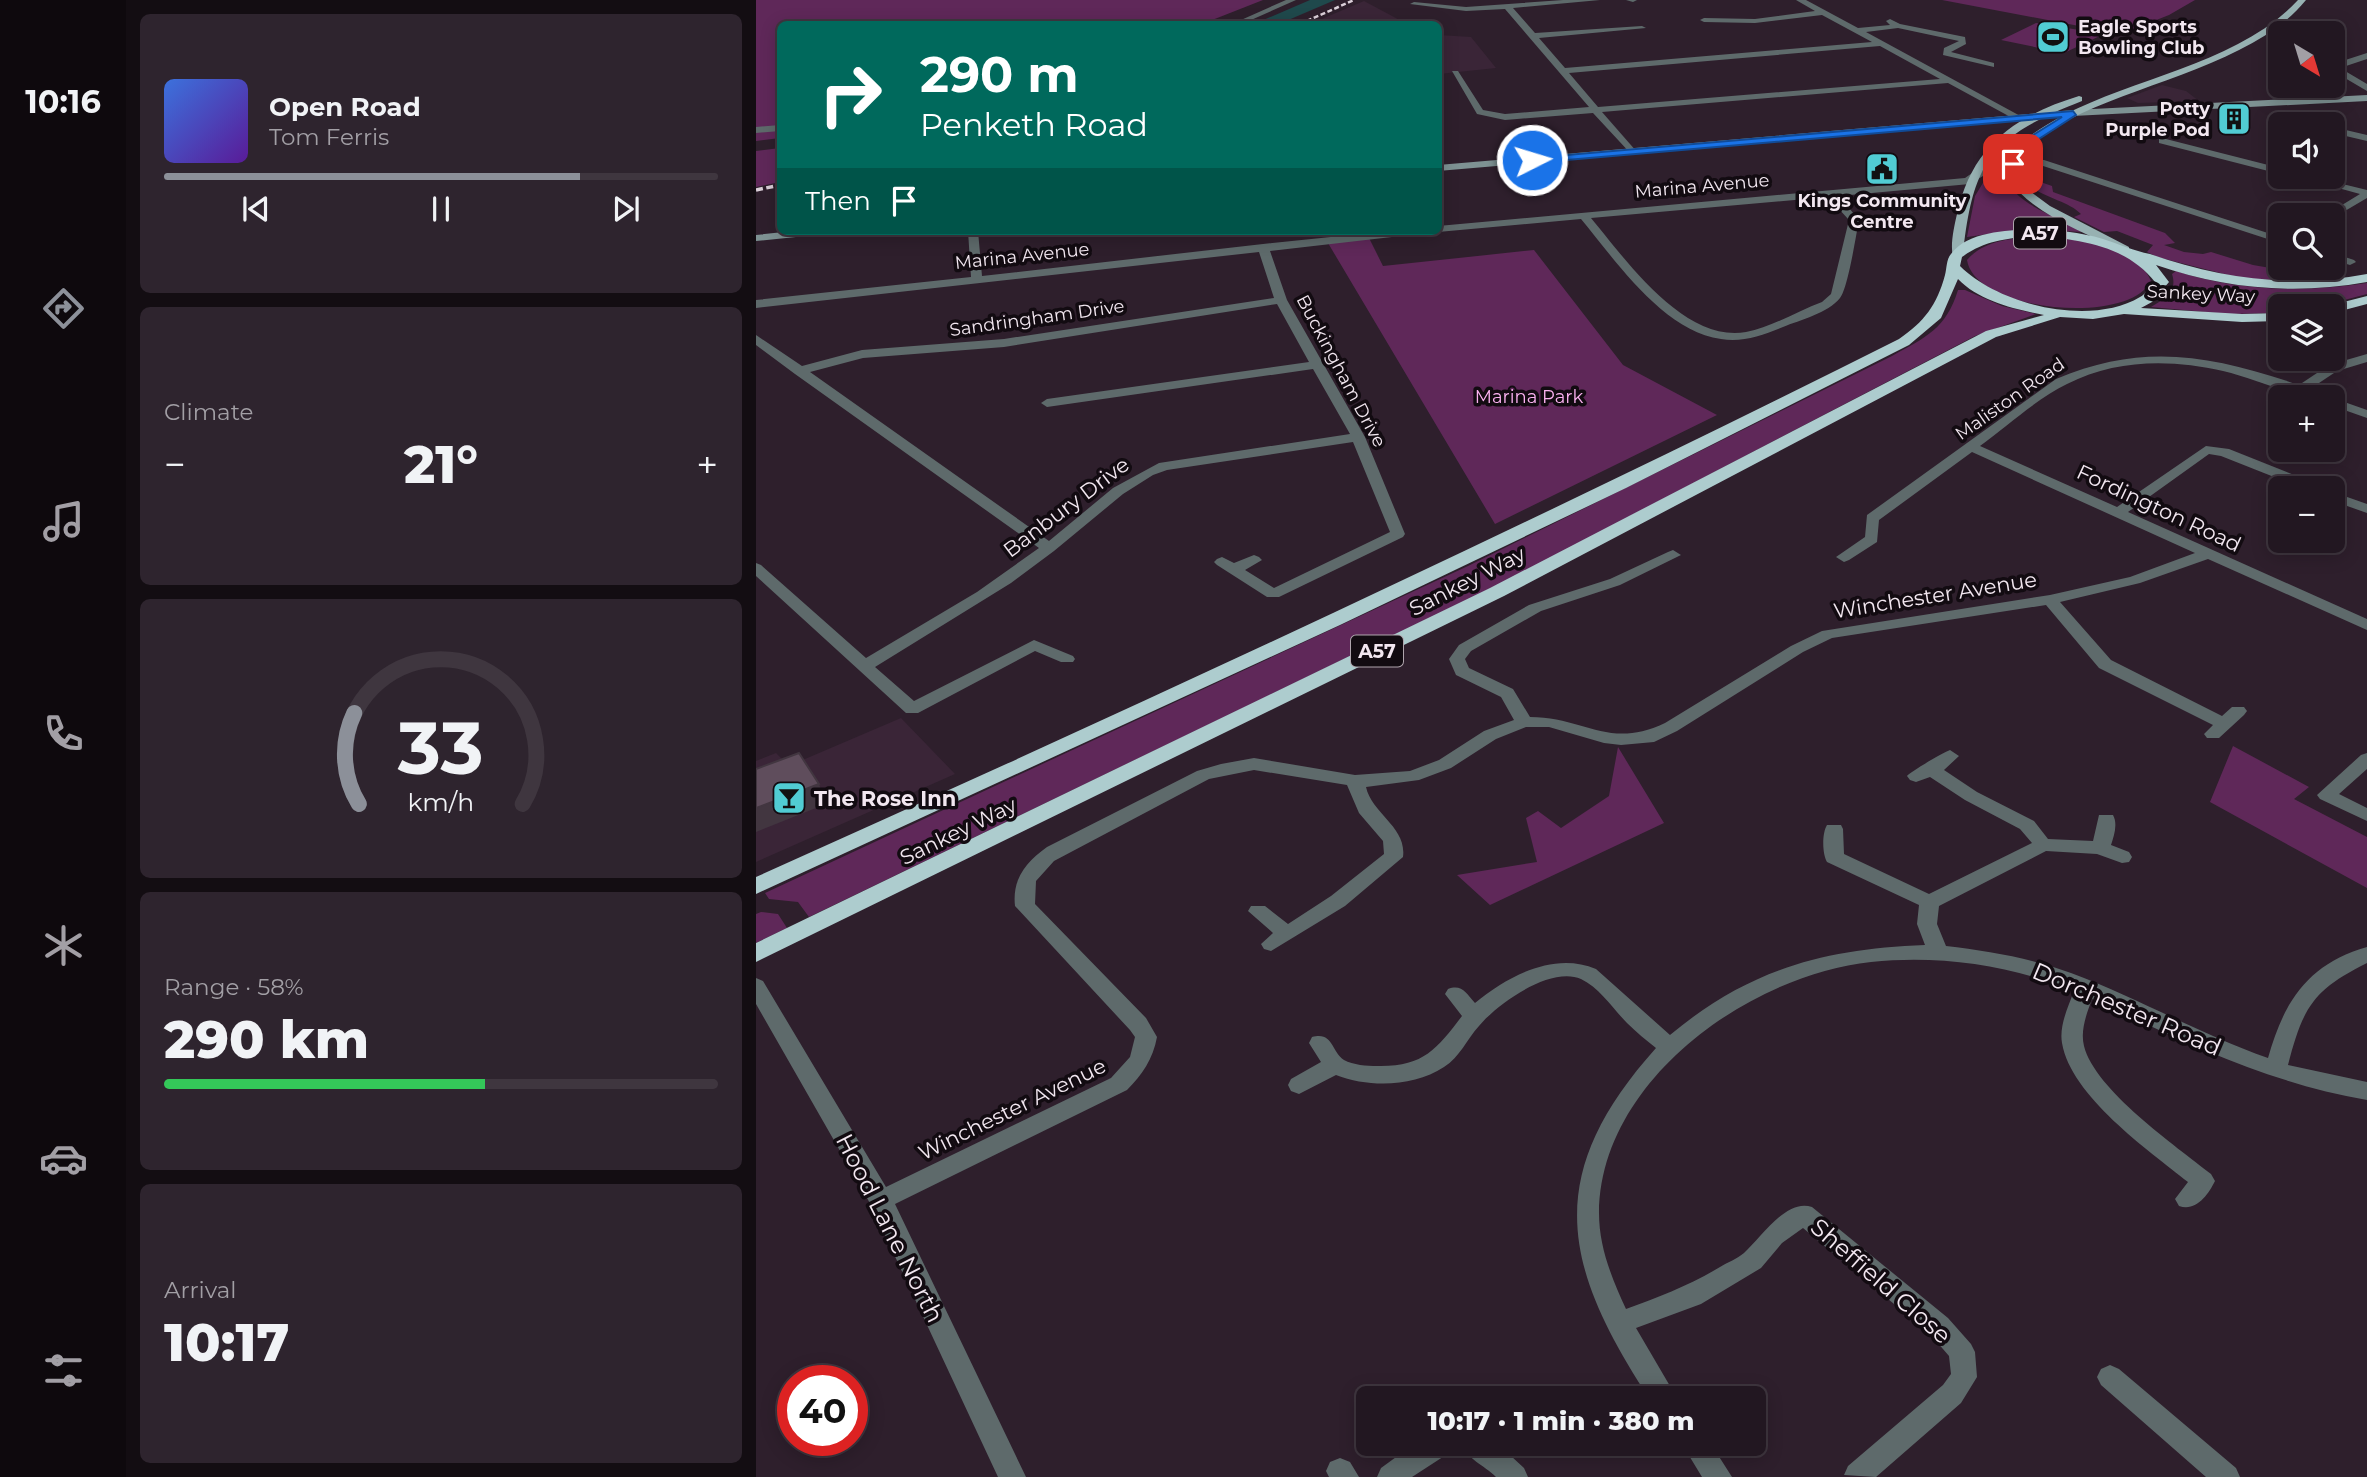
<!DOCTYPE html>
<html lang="en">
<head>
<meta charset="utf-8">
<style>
	:root { --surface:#221721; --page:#2e242e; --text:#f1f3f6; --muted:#a29fa5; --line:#3f363f; --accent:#8c9099 }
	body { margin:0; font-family:Montserrat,sans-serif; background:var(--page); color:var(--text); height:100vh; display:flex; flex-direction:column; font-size:26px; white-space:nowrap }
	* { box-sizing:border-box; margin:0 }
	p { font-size:23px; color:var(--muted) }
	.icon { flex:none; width:38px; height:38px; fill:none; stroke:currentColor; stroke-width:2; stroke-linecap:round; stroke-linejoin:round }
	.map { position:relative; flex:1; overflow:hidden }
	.sheet { display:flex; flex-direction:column; gap:14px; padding:14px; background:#130d12; width:630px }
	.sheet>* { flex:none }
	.hud { position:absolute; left:21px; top:21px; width:665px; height:214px; border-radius:10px; box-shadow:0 4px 18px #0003,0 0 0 2px var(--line); background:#00695c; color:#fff; overflow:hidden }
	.needle { width:46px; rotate:142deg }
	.buttons { position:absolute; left:1512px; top:21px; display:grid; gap:14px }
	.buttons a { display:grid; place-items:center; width:77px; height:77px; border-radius:10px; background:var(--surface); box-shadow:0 4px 18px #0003,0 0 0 2px var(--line); font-size:35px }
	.speed { position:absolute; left:21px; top:1365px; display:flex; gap:14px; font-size:35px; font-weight:700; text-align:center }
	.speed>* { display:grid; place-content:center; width:91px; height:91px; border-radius:50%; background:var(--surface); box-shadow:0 4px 18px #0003,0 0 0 2px var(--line); line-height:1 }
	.speed .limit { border:10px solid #d22; background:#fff; color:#111 }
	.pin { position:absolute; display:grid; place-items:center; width:60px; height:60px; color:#fff; margin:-30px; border-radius:14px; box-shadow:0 4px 10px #0006 }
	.me { position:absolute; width:77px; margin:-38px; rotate:85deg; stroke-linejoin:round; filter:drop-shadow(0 0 5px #0008) }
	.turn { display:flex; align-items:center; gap:24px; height:147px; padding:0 28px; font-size:32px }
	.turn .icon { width:91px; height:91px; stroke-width:2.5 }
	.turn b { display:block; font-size:49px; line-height:60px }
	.then { display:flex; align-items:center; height:66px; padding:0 28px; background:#0003; gap:14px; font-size:26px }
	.big { font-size:52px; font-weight:800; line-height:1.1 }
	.sheet .widget { flex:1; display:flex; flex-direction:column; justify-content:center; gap:10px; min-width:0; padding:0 24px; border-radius:10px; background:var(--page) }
	.sheet .dial { align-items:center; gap:0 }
	.dial svg { height:182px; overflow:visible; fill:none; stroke:var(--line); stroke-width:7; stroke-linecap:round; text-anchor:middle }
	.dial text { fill:var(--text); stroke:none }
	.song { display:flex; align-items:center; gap:21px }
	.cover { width:84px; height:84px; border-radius:10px; background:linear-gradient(135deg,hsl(220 70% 55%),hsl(270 70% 35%)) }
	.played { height:7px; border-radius:4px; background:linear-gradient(90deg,var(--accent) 75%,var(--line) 75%) }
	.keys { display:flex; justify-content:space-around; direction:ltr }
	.heat { display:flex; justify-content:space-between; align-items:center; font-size:38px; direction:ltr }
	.charge { height:10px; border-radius:5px; background:linear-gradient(90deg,#34c759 58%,var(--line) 0) }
	.trip { position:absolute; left:600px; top:1386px; width:410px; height:70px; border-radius:10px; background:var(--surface); box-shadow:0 4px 18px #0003,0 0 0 2px var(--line); font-weight:800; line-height:70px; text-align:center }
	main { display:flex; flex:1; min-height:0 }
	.tab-bar { display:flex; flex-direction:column; width:126px; justify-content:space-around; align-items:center; background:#0e090d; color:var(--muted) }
	.tab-bar .icon { width:49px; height:49px }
	.tab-bar .current { color:var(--accent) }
	.tab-bar b { font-size:32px; color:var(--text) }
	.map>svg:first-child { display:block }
	.built { fill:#3a2537 }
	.green { fill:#5f2859 }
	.water { fill:#1f494c }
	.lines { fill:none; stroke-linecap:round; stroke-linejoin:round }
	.street { fill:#5e6a6b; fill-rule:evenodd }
	.secondary { fill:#7e9293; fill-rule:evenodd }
	.primary { fill:#97b1b2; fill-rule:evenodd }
	.highway { fill:#adccce; fill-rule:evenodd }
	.rail-far1 { stroke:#dbd0d9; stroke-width:2.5; stroke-dasharray:5 2.5; stroke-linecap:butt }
	.rail { stroke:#dbd0d9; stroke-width:3.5; stroke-dasharray:7 3.5; stroke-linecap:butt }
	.shaded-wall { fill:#423640 }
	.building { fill:#5f4d5c; stroke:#423640; stroke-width:2 }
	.route { fill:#1a73e8; stroke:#114b97; stroke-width:2 }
	.labels { text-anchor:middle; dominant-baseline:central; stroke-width:7; stroke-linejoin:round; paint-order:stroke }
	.far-poi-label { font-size:18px; font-weight:bold; fill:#f2e7f0; stroke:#120b11; text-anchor:start }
	.far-street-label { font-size:18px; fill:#f2e7f0; stroke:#120b11 }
	.far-park-label { font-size:18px; fill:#fcb2f2; stroke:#120b11 }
	.shield { fill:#120b11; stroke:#afa5ad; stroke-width:2 }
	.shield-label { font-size:19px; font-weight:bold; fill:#f2e7f0 }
	.street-label { font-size:21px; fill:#f2e7f0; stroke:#120b11 }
	.poi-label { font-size:21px; font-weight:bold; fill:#f2e7f0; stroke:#120b11; text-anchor:start }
	.near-street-label { font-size:24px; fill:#f2e7f0; stroke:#120b11 }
</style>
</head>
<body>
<main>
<nav class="tab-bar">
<b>10:16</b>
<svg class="icon current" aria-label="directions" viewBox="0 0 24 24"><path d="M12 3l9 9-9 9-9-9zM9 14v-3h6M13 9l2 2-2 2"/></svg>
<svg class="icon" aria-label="music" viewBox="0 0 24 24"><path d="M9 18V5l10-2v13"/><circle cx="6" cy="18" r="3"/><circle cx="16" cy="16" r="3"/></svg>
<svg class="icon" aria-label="phone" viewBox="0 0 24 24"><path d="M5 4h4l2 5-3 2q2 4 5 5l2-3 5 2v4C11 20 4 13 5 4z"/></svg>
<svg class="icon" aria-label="climate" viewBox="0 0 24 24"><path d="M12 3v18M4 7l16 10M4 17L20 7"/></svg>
<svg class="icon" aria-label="car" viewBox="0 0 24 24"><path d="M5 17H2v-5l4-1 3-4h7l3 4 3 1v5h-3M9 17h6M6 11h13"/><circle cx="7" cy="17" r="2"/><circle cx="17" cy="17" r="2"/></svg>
<svg class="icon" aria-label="filters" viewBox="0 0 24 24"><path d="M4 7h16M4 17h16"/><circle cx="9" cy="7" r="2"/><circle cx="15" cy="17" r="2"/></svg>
</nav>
<section class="sheet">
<div class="widget">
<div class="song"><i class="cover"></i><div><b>Open Road</b><p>Tom Ferris</p></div></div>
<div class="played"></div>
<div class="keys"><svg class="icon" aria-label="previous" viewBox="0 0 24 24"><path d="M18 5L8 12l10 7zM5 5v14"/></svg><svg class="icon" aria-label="pause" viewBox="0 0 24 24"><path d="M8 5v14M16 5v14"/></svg><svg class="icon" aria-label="next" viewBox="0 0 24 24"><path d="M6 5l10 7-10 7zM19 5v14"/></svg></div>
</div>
<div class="widget"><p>Climate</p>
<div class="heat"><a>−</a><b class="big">21°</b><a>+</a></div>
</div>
<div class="widget dial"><svg viewBox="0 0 100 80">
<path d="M14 69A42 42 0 1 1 86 69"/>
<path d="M14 69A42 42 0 0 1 12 29" stroke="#8c9099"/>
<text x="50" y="56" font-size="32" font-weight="700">33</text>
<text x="50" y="72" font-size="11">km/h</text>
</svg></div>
<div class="widget"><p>Range · 58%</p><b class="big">290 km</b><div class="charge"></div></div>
<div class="widget"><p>Arrival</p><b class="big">10:17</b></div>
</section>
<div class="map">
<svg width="1611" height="1477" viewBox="0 0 1611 1477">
	<rect width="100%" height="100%" fill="#2e1f2c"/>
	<path class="built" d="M608 1 651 24H554Z
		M683 35 715 37 740 68 683 74Z
		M1406 85 1430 91 1443 101 1382 103 1371 98Z
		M145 718 199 774 0 862V761L20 753 27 760 37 755 42 762Z"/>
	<path class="green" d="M0 0H507L446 24H24V138L0 141Z
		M1186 0H1439L1413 15 1365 34Z
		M1280 23 1348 34 1308 53 1245 40Z
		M24 148V182L0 187V151Z
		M1233 173H1248C1257 206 1302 215 1326 232L1270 229 1211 237 1219 196Z
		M1276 179 1296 186 1297 192 1409 233 1419 243 1408 245 1428 252 1447 254 1455 252 1497 265 1538 272 1547 280 1488 279 1401 257 1391 252 1397 245 1361 231 1348 232 1318 217 1325 214C1313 201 1288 198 1273 185Z
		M1292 237C1327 241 1379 244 1395 281 1373 326 1219 312 1211 260 1231 237 1263 238 1292 237Z
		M613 238 627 266 778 250 867 365 961 415 739 524 572 243Z
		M1420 271C1482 291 1546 293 1611 283V294L1566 306H1524V313L1471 314 1395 307C1408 299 1422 292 1416 274Z
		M1202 290H1209L1246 306 1280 314 1219 336 744 584 53 917 42 902 13 899 9 893 712 566 1136 356C1170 337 1190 329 1202 290Z
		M1477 746 1553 787 1538 799 1611 837V888L1454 802Z
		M862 747 908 823 734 905 701 875 781 862 770 818 782 811 805 828 853 796Z
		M5 912 22 914 31 928 0 943V914Z"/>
	<path class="water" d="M554 0H579L523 24H498Z"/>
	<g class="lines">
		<path class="street" d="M530 0H540L486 24H476Z
			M807 0H844L757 8 779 33 886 26 890 28 783 38 809 68 1116 42 1066 15 999 23 948 22 944 20 948 18 999 19 1059 11 1040 0H1050L1102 28 1134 25 1130 21 1134 19 1144 24 1209 37 1210 44 1195 52 1238 63V67L1187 55 1188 48 1203 41 1142 28 1110 32 1268 118 1260 120 1192 83 846 112 881 152 876 155 837 113 749 120 721 114 696 71H702L727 110 749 114 833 107 749 9 710 11 654 4 658 2 710 7ZM1124 46 1184 79 842 107 813 73Z
			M870 0H881L877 2Z
			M1611 53V59L1584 68 1611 84V91L1577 71V64Z
			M1519 113 1556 122 1558 124H1542L1516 118 1514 116Z
			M24 125V131L0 133V127Z
			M1577 127 1611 135V141L1577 133Z
			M1406 138 1524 168V174L1403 143V139Z
			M1247 157 1288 160 1524 237V243L1284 165 1248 163 1214 184 1083 196 1103 220C1100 235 1092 288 1084 298 1072 313 1044 320 1027 327 1007 335 986 343 965 339 907 331 860 261 825 219L682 232 678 231H682V226L1209 178 1229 164ZM1072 197 1093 220 1075 294 1066 302C1042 311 1016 327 990 332 928 343 870 260 835 218Z
			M1542 177H1558L1611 190V198L1577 218V215H1572L1573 213 1604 194Z
			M212 231H222L226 276 507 244 633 231H667L662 234 514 251 531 300 609 437 649 534 647 537 523 597H511L461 565 458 562 461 559 466 557 478 563 498 555 503 557 506 560 489 570 518 588 634 532 597 442 411 470 397 475 367 494 298 551 255 583 119 667 158 701 278 640 317 656 319 659 317 662H305L279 651 162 713H150L0 576V563L5 565 110 658 221 592 283 548 39 374 0 345V335L46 366 106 350 248 339 518 298 503 252 0 308V300L215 277ZM521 304 553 362 291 399 285 403 291 407 557 369 594 434 403 463 357 488 293 541 54 372 107 358 248 347Z
			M1577 253 1598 260 1600 262 1594 265 1577 260Z
			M1611 354V362L1581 371 1554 389 1570 397C1535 397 1501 379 1467 371 1415 359 1360 359 1311 384 1282 398 1251 426 1224 446L1361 507 1450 446 1473 449 1563 485 1565 488H1546L1465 456 1453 454 1372 512 1611 619V630L1452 559 1384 583 1304 602 1355 660 1466 716 1476 707H1488L1491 711 1488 715 1463 738H1451L1448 734 1457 725 1343 668 1290 605 1076 638 1047 652 921 731 898 742 865 745 848 743 793 727H770L740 739 695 768 663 780 610 787C616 814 651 827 647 857L589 906 515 951 508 949 505 944 517 933 492 911 495 906H509L532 924 575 896 628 854 627 841 603 813 591 785 498 770 453 779 298 861 280 881 279 904 390 1018 401 1037C397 1059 386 1075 371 1090L139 1204 270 1477H242L115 1205 0 1004V978L7 981 130 1187 355 1078 374 1057 379 1037 374 1030 259 906C256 879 270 862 291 847L441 771 465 764 498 758 599 775 654 771 683 760 728 731 758 720 745 697 700 675 693 659 703 645 773 605 854 579 912 552 917 550 925 555 864 585 785 611 715 651 709 659 713 668 757 689 774 717C828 717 853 750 909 723L1035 646 1066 631 1294 595 1374 577 1439 553 1216 452 1123 520 1121 542 1093 560 1088 562 1080 557 1109 537 1111 515 1300 379C1387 342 1455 355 1543 385L1573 365Z
			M1577 398 1611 410V418L1577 406Z
			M1577 492 1611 504V513L1577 501Z
			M1194 750 1203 756 1188 770 1221 792 1278 821 1292 839 1337 841 1343 815H1357C1362 824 1358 836 1355 845L1373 852 1376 857 1373 862 1366 863 1341 854 1290 851 1183 906 1181 924 1190 946C1232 951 1275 958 1315 973 1382 998 1444 1034 1512 1058 1528 1001 1552 964 1611 947V963C1557 990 1547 1007 1532 1065L1611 1082V1100C1512 1083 1426 1041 1336 999 1331 1013 1324 1030 1328 1046 1339 1090 1420 1146 1455 1174L1459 1181C1452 1195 1440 1212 1423 1206L1419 1199 1432 1182C1392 1150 1315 1096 1306 1043 1303 1026 1312 1007 1318 991 1254 965 1184 955 1115 962 994 975 844 1080 843 1213 843 1247 856 1279 870 1309 903 1297 934 1285 964 1267 972 1262 981 1259 988 1253 1005 1238 1030 1198 1056 1207L1192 1318 1215 1344 1219 1352 1221 1377 1205 1403 1120 1477 1088 1475 1092 1466 1187 1385 1195 1374 1193 1356 1174 1334 1047 1228 1026 1243 1005 1268 945 1304 880 1328 921 1398H893C805 1264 787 1174 900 1048 890 1040 880 1032 871 1023 857 1009 844 988 825 979 794 966 741 1004 723 1026 711 1039 704 1057 688 1067 657 1087 614 1088 580 1075L543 1094 535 1091 532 1085 535 1079 565 1062 553 1043 556 1037C577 1031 575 1051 588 1060 597 1065 611 1066 621 1066 667 1067 680 1050 706 1016L689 994 692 989C706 984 710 993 719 1003 752 976 798 951 840 969L914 1035C993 969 1068 949 1169 945L1161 924 1163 905 1071 862C1066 853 1066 833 1071 825H1085L1087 829 1088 854 1173 894 1276 843 1264 829 1209 800 1174 777 1160 782 1154 780 1151 776C1154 772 1188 752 1194 750Z
			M1611 753V769L1583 794 1611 808V821L1564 799 1561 795 1605 755Z
			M1354 1365 1363 1369 1480 1468 1484 1477H1450L1345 1385 1341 1377 1345 1369Z
			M658 1444H696L693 1453 656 1477H621L625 1468Z
			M705 1444H742L768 1468 772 1477H740C728 1465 711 1459 705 1444Z
			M926 1444H955L976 1477H946Z
			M584 1458 594 1462 603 1477H573L570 1471 574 1462Z"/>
		<path class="secondary" d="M1611 95V101L1317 116 682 171V165L1317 110Z
			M37 231H74L69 234 0 241V235Z"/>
		<path class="primary" d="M1542 0H1550C1499 63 1385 82 1314 119 1296 129 1275 140 1264 158 1261 164 1262 172 1262 179L1267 186 1294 206 1373 247V251H1365C1327 231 1278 215 1252 179 1252 172 1251 164 1254 158 1266 138 1288 126 1308 115 1381 77 1485 62 1542 0Z
			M1323 96 1326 97V101C1237 136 1217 158 1207 255L1197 257C1194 245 1198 227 1201 214 1216 146 1258 116 1323 96Z"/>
		<path class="highway" d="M1275 229C1299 230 1324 232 1347 239 1363 244 1378 251 1394 254 1466 279 1535 288 1611 274V282C1539 295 1469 289 1400 265L1413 282 1396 302 1385 308 1486 314 1524 313V321L1486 322 1368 314 1337 319 1304 317 1240 337 748 596 0 962V943L734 588 1230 331 1288 315C1258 309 1223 301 1202 279L1185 318 1153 345 870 488 584 625 0 894V877C384 705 766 528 1143 339 1168 322 1181 305 1189 275 1191 268 1190 260 1195 254 1212 231 1250 231 1275 229ZM1275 236C1320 239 1369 244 1399 282 1394 287 1390 294 1384 297 1334 327 1243 305 1204 266L1206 257C1228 241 1248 239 1275 236Z
			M1611 296V304L1577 313V306H1572Z"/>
		<path class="rail-far1" d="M544 24 598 0"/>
		<path class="rail" d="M0 190 24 185"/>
	</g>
	<path class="shaded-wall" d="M63 784 70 804 0 832V808Z"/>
	<path class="building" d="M43 753 63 784 0 808V769Z"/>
	<path class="route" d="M1317 111 1320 115 1275 144 1257 166 1252 164 1269 140 1306 117 776 163 772 160 776 158Z"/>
	<defs>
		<symbol id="stadium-square" viewBox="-11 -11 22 22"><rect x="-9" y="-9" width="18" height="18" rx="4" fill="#51ccd3" stroke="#120b11"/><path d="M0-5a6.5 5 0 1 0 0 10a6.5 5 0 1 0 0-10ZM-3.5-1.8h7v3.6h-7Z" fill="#111"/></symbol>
		<symbol id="building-square" viewBox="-11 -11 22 22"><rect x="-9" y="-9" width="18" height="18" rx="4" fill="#51ccd3" stroke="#120b11"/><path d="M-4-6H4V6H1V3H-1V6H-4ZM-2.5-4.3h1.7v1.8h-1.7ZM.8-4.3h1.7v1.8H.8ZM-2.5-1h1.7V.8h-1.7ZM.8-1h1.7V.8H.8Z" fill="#111"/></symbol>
		<symbol id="civic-square" viewBox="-11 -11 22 22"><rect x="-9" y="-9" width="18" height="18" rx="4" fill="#51ccd3" stroke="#120b11"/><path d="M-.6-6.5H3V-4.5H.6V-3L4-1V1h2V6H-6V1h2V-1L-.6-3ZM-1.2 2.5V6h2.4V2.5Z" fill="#111"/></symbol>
		<symbol id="bar-square" viewBox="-11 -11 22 22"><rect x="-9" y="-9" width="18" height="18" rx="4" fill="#51ccd3" stroke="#120b11"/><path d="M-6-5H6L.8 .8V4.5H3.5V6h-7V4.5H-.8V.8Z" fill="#111"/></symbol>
	</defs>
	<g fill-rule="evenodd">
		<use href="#stadium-square" x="1278" y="18" width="38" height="38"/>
		<use href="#building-square" x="1459" y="100" width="38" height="38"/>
		<use href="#civic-square" x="1107" y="150" width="38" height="38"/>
		<use href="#bar-square" x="14" y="779" width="38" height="38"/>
	</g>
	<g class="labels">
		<g class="far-poi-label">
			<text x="1322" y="27">Eagle Sports<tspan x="1322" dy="21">Bowling Club</tspan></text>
			<text x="1454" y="109" text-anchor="end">Potty<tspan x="1454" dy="21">Purple Pod</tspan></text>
			<text x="1126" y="201" text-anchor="middle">Kings Community<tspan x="1126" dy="21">Centre</tspan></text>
		</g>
		<g class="far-street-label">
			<text transform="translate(946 186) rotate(-5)">Marina Avenue</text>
			<text transform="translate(266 256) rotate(-6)">Marina Avenue</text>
			<text transform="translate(1445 294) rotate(3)">Sankey Way</text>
			<text transform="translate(281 318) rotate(-8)">Sandringham Drive</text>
			<text transform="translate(585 371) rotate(62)">Buckingham Drive</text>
			<text transform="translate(1254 399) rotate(-35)">Maliston Road</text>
		</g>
		<g class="far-park-label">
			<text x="773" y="397">Marina Park</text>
		</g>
		<g class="shield">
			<rect x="1258" y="217.5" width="52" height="31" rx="5"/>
			<rect x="595" y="635.5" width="52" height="31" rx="5"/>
		</g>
		<g class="shield-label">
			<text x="1284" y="233">A57</text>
			<text x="621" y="651">A57</text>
		</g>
		<g class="street-label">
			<text transform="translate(310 507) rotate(-37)">Banbury Drive</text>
			<text transform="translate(1403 508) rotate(25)">Fordington Road</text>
			<text transform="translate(711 581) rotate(-27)">Sankey Way</text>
			<text transform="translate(1179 595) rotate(-9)">Winchester Avenue</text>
			<text transform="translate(202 831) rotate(-26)">Sankey Way</text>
			<text transform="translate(256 1109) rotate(-26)">Winchester Avenue</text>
		</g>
		<g class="poi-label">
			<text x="58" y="798">The Rose Inn</text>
		</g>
		<g class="near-street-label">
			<text transform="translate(1371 1009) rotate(23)">Dorchester Road</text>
			<text transform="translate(134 1228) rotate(63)">Hood Lane North</text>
			<text transform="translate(1125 1281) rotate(41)">Sheffield Close</text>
		</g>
	</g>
</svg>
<div class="buttons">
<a><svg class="needle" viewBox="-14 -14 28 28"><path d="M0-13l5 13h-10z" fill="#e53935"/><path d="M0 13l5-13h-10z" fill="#a29fa5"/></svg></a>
<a><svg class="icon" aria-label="sound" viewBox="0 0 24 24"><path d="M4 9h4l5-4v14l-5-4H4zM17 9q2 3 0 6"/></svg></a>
<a><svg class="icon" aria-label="search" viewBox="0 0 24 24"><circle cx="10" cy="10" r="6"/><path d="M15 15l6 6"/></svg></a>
<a><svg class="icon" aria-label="layers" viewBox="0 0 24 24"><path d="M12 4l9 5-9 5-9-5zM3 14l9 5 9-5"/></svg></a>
<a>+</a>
<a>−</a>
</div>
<div class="speed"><div class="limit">40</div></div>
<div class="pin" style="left:1257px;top:164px;background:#d93025"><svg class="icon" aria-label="arrive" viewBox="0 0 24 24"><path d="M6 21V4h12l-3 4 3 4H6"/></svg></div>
<svg class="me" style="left:776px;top:160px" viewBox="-20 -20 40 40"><circle r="17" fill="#1a73e8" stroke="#fff" stroke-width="3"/><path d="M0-11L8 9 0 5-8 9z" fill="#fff"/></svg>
<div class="trip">10:17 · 1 min · 380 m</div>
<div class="hud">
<div class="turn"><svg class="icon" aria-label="right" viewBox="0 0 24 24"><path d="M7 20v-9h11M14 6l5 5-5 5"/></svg><div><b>290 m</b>Penketh Road</div></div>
<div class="then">Then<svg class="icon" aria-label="arrive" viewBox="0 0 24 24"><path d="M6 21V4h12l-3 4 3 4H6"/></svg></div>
</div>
</div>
</main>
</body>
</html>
